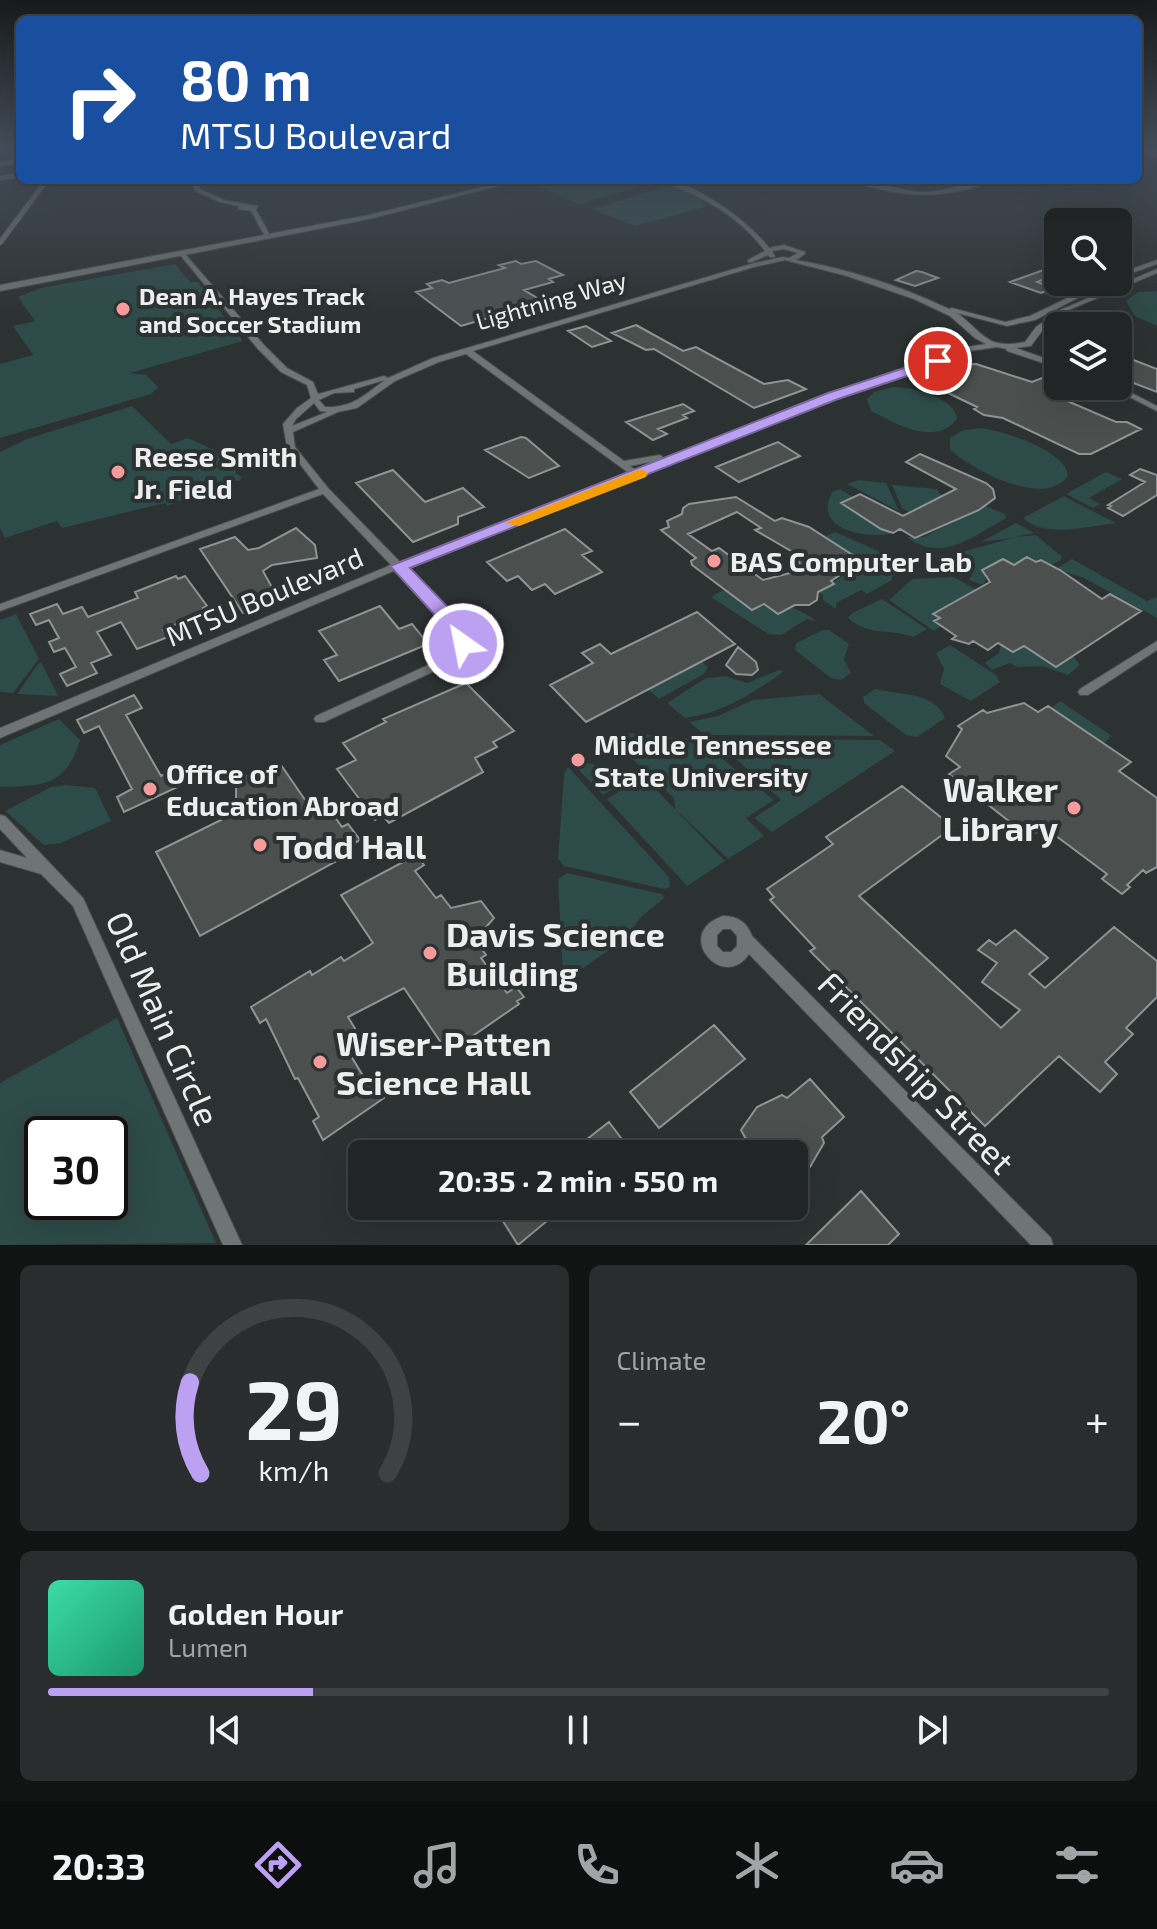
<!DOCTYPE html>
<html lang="en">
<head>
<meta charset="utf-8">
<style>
	:root { --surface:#212525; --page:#292d2d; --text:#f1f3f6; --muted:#a2a5a7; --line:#3e4242; --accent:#bca0f2 }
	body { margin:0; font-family:"Exo 2",sans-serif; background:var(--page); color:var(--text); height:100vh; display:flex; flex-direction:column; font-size:30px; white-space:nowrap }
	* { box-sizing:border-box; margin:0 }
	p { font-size:26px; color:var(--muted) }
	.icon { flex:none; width:44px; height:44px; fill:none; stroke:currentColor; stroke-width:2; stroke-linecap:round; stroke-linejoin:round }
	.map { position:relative; height:1245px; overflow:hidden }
	.panel { display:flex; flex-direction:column; gap:20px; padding:20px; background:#121414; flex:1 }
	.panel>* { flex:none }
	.hud { position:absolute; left:16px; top:16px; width:1126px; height:168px; border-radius:12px; box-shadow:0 8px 32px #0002,0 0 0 2px var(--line); background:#1a4fa0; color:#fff; overflow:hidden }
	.buttons { position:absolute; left:1044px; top:208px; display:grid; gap:16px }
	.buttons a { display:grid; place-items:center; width:88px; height:88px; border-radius:12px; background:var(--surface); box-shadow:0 8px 32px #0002,0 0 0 2px var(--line); font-size:40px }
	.speed { position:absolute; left:24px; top:1116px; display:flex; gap:16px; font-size:40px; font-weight:700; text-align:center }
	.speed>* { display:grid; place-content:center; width:104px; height:104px; border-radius:50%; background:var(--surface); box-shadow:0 8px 32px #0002,0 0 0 2px var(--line); line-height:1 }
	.speed .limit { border:4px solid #111; border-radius:12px; background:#fff; color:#111 }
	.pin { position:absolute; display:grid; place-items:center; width:68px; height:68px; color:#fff; margin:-34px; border:4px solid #fff; border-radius:50%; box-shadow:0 2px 8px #0007 }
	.me { position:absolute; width:88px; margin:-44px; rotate:327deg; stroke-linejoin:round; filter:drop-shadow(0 0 6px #0008) }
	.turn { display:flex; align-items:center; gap:28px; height:168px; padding:0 32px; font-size:36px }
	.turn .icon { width:104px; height:104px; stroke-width:2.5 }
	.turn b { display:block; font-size:56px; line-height:68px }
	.big { font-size:60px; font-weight:700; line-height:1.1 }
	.panel .card { flex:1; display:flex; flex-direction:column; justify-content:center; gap:12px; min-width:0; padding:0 28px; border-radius:12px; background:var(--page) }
	.panel .dial { align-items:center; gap:0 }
	.dial svg { height:208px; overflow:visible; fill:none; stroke:var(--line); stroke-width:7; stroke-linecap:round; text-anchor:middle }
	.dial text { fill:var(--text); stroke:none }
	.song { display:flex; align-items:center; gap:24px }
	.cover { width:96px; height:96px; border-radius:12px; background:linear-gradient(135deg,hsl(160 70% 55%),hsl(160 70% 35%)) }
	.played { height:8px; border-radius:4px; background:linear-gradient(90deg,var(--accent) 25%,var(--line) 25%) }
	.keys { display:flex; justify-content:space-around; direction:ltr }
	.heat { display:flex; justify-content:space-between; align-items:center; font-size:44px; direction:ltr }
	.panel .tiles { flex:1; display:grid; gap:20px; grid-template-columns:1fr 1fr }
	.card:last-child { grid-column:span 2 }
	.trip { position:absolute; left:348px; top:1140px; width:460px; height:80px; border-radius:12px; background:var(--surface); box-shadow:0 8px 32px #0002,0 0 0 2px var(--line); font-weight:700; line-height:80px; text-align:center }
	.dock { display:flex; height:128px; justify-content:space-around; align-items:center; background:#0d0f0f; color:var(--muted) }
	.dock .icon { width:56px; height:56px }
	.dock .on { color:var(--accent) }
	.dock b { font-size:36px; color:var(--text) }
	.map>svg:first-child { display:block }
	.green { fill:#2d4b48; fill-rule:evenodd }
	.building { fill:#4b504f; stroke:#8e9493; stroke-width:2; fill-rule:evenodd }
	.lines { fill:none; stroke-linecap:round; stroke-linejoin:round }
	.minor-casing { stroke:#494c4b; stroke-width:2 }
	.tertiary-casing { stroke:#494c4b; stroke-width:2 }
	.primary-casing { stroke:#494c4b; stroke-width:2 }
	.minor { fill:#6f7574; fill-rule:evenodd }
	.tertiary { fill:#6f7574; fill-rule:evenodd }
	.primary { fill:#b26067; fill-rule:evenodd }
	.route { fill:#bca0f2; stroke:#7a689d; stroke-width:2 }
	.slow { fill:#f59e0b }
	.poi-dot { fill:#f59b9d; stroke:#2c3131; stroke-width:3 }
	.labels { text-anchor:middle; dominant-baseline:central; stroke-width:8; stroke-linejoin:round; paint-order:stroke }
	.far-poi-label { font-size:24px; font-weight:bold; fill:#ecefee; stroke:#2c3131; text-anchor:start }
	.far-street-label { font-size:24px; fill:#ecefee; stroke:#2c3131 }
	.poi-label { font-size:28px; font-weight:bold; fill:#ecefee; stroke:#2c3131; text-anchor:start }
	.street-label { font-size:28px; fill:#ecefee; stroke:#2c3131 }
	.near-poi-label { font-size:34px; font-weight:bold; fill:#ecefee; stroke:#2c3131; text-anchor:start }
	.near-street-label { font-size:34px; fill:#ecefee; stroke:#2c3131 }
</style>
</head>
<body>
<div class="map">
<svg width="1157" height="1245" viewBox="0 0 1157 1245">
	<rect width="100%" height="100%" fill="#2c3131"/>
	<path class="green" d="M558 180H650L655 182 580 204 535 186Z
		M669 186 696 196 708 206 635 226 592 209Z
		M175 264 190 282H198L243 341 130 373 146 375 158 387 151 394 0 438V364L33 355 13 326 35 321 18 297 41 288Z
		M1157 291V326L1135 316 1126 301 1138 292Z
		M893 387C914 387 956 398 957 419 933 450 887 418 871 411L867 399 874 392Z
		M132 406 171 444 188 438 214 450 223 459V465L235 463 236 473 242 477 239 481 229 480 211 495 199 493 167 506 165 503 62 528 57 521 5 538 0 528V452L27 439Z
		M981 428C1004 431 1067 451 1068 476 1043 512 960 462 950 449V438L963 430Z
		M1106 472 1122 479 1089 498 1100 504 1093 508 1066 494Z
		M858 480 886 483 899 511 847 484Z
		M892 485 937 489 942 497 910 513 902 508Z
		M840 489 853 497 842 504 893 533C865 540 810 528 833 491Z
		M1064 496 1069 499 1116 523C1089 526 1045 539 1023 518Z
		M985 506 1005 514 1006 518C974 536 941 564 907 537H924Z
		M1016 523 1034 533 1015 537 1036 535 1062 557 1061 560 1050 566 1041 560 1036 562 1027 557 1014 565 1003 559 982 570 986 580 983 585 969 580 972 574 962 568V552L1012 538 981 542Z
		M835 532 883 553 894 569 892 580 867 594 861 590 836 603V609L823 600V595L818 592 849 572 824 537Z
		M1072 559 1147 601 1157 597V618L1084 578 1056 569Z
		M953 577 976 589 934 613 940 618 935 622 941 626 934 631 889 600 912 579Z
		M725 589 752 610C772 599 799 607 816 621L807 619 781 635 768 634 711 597Z
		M882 599 927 629 913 637C885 627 873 638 848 618L852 613Z
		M16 614 39 659 13 693 0 692V620Z
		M823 630H829L849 644 844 660 851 673 841 680 831 678 795 650 796 643Z
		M950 645 996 675 1000 682 971 701 940 684 944 669 936 653Z
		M1001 645 1013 652 1024 646 1056 667 1073 656 1080 665 1068 675 1043 666 1018 667 1010 663 992 670 985 663 999 653Z
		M41 662 58 696 17 694 38 664Z
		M702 662 708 667 704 674 659 699 648 689Z
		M779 670 784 671C752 694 725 712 685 718L667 703 706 678 725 676 747 683Z
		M875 689C898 695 935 691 945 718L917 737 906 735 864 703 863 697Z
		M819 694 874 736 705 735 689 722 718 716 753 700Z
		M1060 701 1112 736 1104 743 1051 708Z
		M59 719 80 740C66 787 42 786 0 787V745Z
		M629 733 699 740 774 800 746 818 764 836 728 859 675 809 674 798 614 742Z
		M714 739 880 740 895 751 772 832 754 818 781 800Z
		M580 761 637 775 603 795 574 765Z
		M568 767 669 877 670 887 664 889 564 866 558 859 564 774Z
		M643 776 725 861 687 886 607 799Z
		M66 785 95 788 111 821 61 843 44 845 5 811 51 787Z
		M567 873 662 894 664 898 641 917 624 940 567 979 563 976 558 879Z
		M117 1018 216 1243 0 1245V1083ZM110 1134V1202H42V1134Z"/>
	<path class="building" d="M516 261 521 264 536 261 563 275 549 279 553 282 524 290 544 302 461 326 416 292 432 288 427 284 442 280 449 283 505 268 499 265Z
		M1049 268 1052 276 1037 282 1054 288 1041 293 1010 282Z
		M916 271 922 272 938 278 915 286 896 280Z
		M636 325 683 351 696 347 764 384 788 380 806 389 754 408 654 349 646 350 612 333Z
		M586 326 611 341 592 347 568 331Z
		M1118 354 1157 369V392L1118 377Z
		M976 364 1032 382 1042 378 1076 393 1065 400 1116 422H1127L1141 429 1091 454H1079L1003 418 984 415 974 409 977 407 921 380 958 365Z
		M683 404 694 411 683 415 687 418 658 429 667 434 653 440 626 422Z
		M521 437 526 438 559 466 529 478 485 450Z
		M778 442 800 456 739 482 716 467Z
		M920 454 986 483 993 489 995 498 979 510 915 538 900 529 893 533 881 529 841 503 860 494 903 516 956 489 906 462Z
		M1140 469 1157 475V495L1123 516 1108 508 1111 506 1108 505 1145 482 1130 475Z
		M393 470 425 502 463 488 484 507 458 517V524L413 542 356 483Z
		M736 497 775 521 782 518 809 527 862 561 831 581 834 584 818 592 817 600 809 605H795L778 614 764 604 752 610 692 565 691 561 696 558 661 530 669 527 667 521 682 514 683 508 689 504ZM737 512 761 528 755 530 796 554 802 570 763 580 719 548 712 551 688 534Z
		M296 528 315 545 317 558 272 565 263 571 274 591 267 595 272 602 243 613 200 549 235 537 248 550 259 548Z
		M565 529 592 551 582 555 602 572 555 594 545 584 532 590 518 576 507 581 487 562Z
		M1027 557 1036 562 1041 560 1060 570 1102 599 1110 594 1141 611 1056 667 1024 646 1013 652 998 643 988 650 973 641 969 644 952 639 956 636 934 621 940 618 933 614 990 582 982 570 1003 559 1014 565Z
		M176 576 178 579 185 576 207 606 203 608 206 611 163 630 168 637 137 649 121 622 97 632 111 655 91 663 97 673 67 686 60 674 76 667 65 648 54 652 49 642 59 638 49 620 36 625 30 614 57 604 63 614 82 607 88 617 138 598 135 592Z
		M380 606 399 629 412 624 428 644 339 681 324 660 337 655 319 631Z
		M697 612 735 644 586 722 550 685 593 663 582 653 600 644 611 654Z
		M738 647 756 662 758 670 752 675 736 674 726 665Z
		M466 683 514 731 493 742 497 747 475 758 483 772 389 823 383 816 375 820 337 769 356 760 343 743 386 722 383 719Z
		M134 695 142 708 126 715 161 776 177 768 186 783 124 812 117 797 132 789 99 726 84 733 77 720Z
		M1024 703 1038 712 1048 706 1131 762 1119 771 1157 798V867L1146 873 1143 870 1127 885 1130 887 1122 894 1102 879 1107 874 1044 827 1029 837 949 774 960 767 946 756 962 729 958 726 983 710 987 713Z
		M281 765 310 807 323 800 342 827 348 824 360 840 340 851 344 857 200 936 156 852 221 820 215 811 236 800V778L250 775V780Z
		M902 786 953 827 859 896 1001 1028 1020 1010 982 982 997 963 978 950 989 940 996 945 1015 930 1048 958 1029 974 1045 988 1114 927 1157 961V997L1126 1028 1133 1034 1105 1062 1117 1074 1100 1092 1059 1056 985 1126 810 951 815 948 770 900 774 897 767 889 833 844 826 837Z
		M416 855 424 865 415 871 436 898 441 895 451 908 481 901 494 918 475 940 486 955 481 958 507 993 516 987 524 997 517 1001 519 1004 448 1053 404 988 348 1017 360 1037 345 1046 368 1084 374 1080 384 1098 323 1140 313 1121 319 1117 298 1078 295 1079 266 1019 260 1023 251 1007 310 971 312 975 341 957 344 961 373 943 341 895Z
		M714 1025 745 1059 659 1128 630 1092Z
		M810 1079 844 1117 822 1137 824 1143 810 1167 794 1175V1154H754L741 1130 757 1107 782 1095 787 1098Z
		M609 1122 633 1154H568Z
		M861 1191 899 1234 888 1245H806Z
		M502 1206H565L518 1245 496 1210Z"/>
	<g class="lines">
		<defs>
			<path id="minor" d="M0 148H5L0 151Z
				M20 159V163L0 166V162Z
				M20 173V177L0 180V176Z
				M44 180H99L96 182 46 185 2 244 0 245V239Z
				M156 180 197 181 200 189 224 200 258 206 256 210 271 237 266 238 251 211 238 209 239 206 220 202 195 191 193 184Z
				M660 180C693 180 750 222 769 248L784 245 805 252V254L796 260C848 269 901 286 949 309L952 308 1005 322 1030 316 1101 282H1109L1035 320 1007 326 957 313C984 333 986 350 1025 342L1036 327 1060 310 1157 269V273L1064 312 1042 331 1031 346 1016 348 1058 363V368L1007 351 1006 349 997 347 963 352 836 398 405 567 468 632 491 637 497 646C492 661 477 663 463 658L324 722H316L314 719 316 716 457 652 458 636 396 570 0 738V728L391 565 323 494 0 611V604L319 489 287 447 283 424 297 408 311 398 307 385 281 372 258 349 181 256V254H185L264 345 287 368 313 382 318 394 384 376 388 378 433 358 751 264 783 257 789 258 798 253 784 249 772 251 775 256 774 257H770L768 255 752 262H748V260L765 251C746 225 719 206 690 193 680 188 669 185 660 180ZM785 260 847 276 914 299 950 316 975 338 986 344 959 348 830 394 662 460V456L659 455 624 461 473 351 754 267ZM466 354 626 471H632L634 469 630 466 660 460 400 562 328 488 295 447 293 432 338 412 357 408 395 381 439 362ZM385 380C364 395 353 408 325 407L319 400 334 393 354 392V389ZM314 403 320 411 327 412 292 426 296 419ZM469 640 483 643 485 646 484 650C478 654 473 655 468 649Z
				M853 180C876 180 898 191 921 192 946 193 970 180 995 180 951 199 897 200 853 180Z
				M1157 260V264L1118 278V274Z
				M1108 386H1118L1157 406V411Z
				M1157 641V650L1088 695H1080L1078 692 1080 689Z
				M0 815 5 816 83 898 242 1245H223L73 906 41 874 0 862V850L27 858 0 829Z
				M723 916C739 916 747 923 752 936L1051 1238 1053 1245H1031L749 954C723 993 672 933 723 916ZM723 929H731L737 936V946L731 952H723L717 946V935Z"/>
			<path id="tertiary" d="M511 180H522L369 219 0 291V285L369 215Z"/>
			<path id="primary" d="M1138 149 1157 152V158L1138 153Z"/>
		</defs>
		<use href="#minor" class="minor-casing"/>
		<use href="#tertiary" class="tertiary-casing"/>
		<use href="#primary" class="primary-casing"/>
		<use href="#minor" class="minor"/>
		<use href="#tertiary" class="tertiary"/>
		<use href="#primary" class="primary"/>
	</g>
	<linearGradient id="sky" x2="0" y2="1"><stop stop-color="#181b1b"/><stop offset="0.46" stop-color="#454e5a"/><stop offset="1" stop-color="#454e5a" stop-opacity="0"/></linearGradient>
	<rect width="1157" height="322" fill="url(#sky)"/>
	<path class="route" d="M938 357 943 358V364L838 399 410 568 471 631 473 635 470 649H457L455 637 390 566 828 393Z"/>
	<path class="slow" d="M641 469 648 473 646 477 519 526 505 523Z"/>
	<g class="poi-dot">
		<circle cx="123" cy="309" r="8"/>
		<circle cx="118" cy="472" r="8"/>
		<circle cx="714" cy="561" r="8"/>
		<circle cx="578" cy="760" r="8"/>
		<circle cx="150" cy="789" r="8"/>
		<circle cx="1074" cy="808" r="8"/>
		<circle cx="260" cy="845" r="8"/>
		<circle cx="430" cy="953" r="8"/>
		<circle cx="320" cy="1062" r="8"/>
	</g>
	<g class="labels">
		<g class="far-poi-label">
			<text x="139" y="295">Dean A. Hayes Track<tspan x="139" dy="28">and Soccer Stadium</tspan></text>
		</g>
		<g class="far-street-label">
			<text transform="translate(551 300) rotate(-16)">Lightning Way</text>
		</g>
		<g class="poi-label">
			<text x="134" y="456">Reese Smith<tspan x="134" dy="32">Jr. Field</tspan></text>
			<text x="730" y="561">BAS Computer Lab</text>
			<text x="594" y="744">Middle Tennessee<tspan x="594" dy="32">State University</tspan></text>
			<text x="166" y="773">Office of<tspan x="166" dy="32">Education Abroad</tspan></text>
		</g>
		<g class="street-label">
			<text transform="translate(264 596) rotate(-23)">MTSU Boulevard</text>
		</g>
		<g class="near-poi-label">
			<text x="1058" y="788" text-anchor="end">Walker<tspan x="1058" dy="39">Library</tspan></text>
			<text x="276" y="845">Todd Hall</text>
			<text x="446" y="933">Davis Science<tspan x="446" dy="39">Building</tspan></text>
			<text x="336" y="1042">Wiser-Patten<tspan x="336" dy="39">Science Hall</tspan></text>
		</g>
		<g class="near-street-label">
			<text transform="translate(164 1018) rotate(66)">Old Main Circle</text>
			<text transform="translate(917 1072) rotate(46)">Friendship Street</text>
		</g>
	</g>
</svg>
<div class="buttons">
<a><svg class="icon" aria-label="search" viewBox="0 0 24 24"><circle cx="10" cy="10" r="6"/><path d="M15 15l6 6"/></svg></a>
<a><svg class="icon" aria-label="layers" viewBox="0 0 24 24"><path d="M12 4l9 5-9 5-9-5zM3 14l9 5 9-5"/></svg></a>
</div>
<div class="speed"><div class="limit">30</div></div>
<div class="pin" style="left:938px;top:361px;background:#d93025"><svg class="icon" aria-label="arrive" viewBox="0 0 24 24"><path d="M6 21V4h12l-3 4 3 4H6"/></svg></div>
<svg class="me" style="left:463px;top:644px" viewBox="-20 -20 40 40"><circle r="17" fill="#bca0f2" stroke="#fff" stroke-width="3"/><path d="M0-11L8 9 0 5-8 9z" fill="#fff"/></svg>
<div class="trip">20:35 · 2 min · 550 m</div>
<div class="hud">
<div class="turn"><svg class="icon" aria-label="right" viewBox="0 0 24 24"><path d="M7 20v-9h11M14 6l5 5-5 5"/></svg><div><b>80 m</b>MTSU Boulevard</div></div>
</div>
</div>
<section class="panel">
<div class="tiles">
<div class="card dial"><svg viewBox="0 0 100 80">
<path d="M14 69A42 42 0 1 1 86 69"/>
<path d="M14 69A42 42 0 0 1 10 34" stroke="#bca0f2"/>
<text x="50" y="56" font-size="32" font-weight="700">29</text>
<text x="50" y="72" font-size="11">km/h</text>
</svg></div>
<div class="card"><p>Climate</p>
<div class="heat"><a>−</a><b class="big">20°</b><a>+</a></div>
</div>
<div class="card">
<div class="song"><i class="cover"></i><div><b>Golden Hour</b><p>Lumen</p></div></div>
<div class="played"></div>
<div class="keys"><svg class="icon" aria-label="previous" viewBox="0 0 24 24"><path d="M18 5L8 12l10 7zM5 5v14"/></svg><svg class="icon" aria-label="pause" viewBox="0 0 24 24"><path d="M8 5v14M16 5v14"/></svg><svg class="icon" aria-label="next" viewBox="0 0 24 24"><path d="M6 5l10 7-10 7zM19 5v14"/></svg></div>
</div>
</div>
</section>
<nav class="dock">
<b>20:33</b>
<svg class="icon on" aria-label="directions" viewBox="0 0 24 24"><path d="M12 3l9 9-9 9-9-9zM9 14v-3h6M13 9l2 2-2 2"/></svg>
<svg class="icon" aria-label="music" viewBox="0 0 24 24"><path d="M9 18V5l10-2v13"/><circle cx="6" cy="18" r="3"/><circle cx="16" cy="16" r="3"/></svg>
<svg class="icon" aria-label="phone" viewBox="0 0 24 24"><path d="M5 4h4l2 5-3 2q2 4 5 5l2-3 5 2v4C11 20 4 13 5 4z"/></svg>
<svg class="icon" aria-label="climate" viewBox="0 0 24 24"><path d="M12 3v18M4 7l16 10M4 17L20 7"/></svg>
<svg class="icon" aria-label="car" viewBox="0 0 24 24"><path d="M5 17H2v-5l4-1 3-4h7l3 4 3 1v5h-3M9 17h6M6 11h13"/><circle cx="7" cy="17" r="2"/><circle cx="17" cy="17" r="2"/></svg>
<svg class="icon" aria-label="filters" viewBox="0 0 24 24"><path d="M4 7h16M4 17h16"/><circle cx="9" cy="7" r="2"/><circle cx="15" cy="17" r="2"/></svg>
</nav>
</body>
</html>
